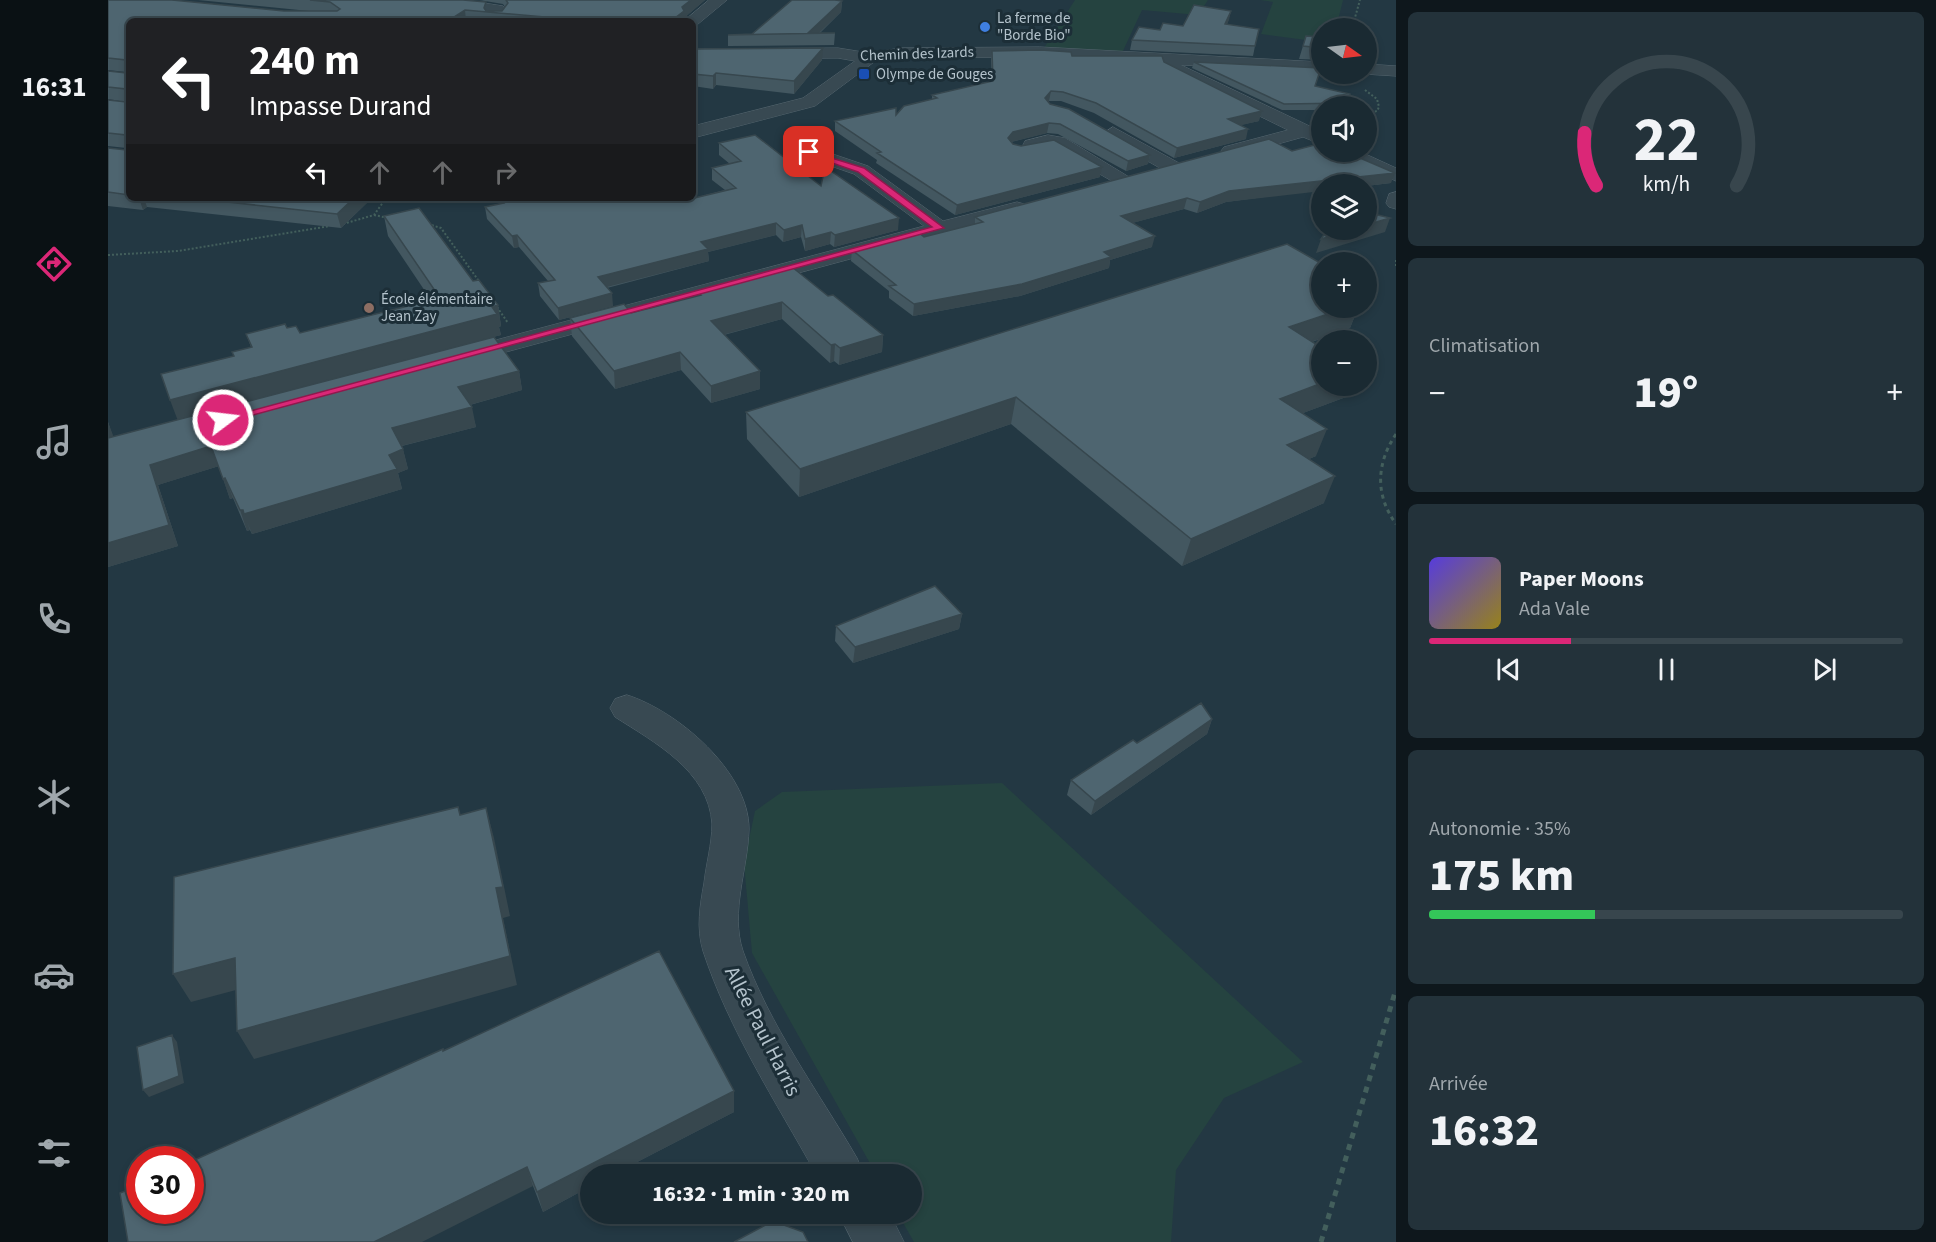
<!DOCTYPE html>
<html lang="fr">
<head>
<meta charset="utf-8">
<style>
	:root { --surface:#1a2a32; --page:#23323a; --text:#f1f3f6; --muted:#9fa7ac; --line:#38464d; --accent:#db2777 }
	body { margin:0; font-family:"Source Sans 3",sans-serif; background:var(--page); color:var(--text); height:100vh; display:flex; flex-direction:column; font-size:22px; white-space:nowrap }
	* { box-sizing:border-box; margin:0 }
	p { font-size:20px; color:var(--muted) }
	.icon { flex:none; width:33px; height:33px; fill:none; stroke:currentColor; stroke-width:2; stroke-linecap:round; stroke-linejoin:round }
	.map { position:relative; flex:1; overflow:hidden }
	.details { display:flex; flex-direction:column; gap:12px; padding:12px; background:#0e171c; width:540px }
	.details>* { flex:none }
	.top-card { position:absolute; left:18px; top:18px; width:570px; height:183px; border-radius:9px; box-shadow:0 3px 9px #0003,0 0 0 2px var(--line); background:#202124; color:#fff; overflow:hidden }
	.needle { width:39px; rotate:104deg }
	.controls { position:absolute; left:1203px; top:18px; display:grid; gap:12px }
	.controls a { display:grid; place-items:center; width:66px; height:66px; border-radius:50%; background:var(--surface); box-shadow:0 3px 9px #0003,0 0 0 2px var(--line); font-size:30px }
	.speed { position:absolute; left:18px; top:1146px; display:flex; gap:12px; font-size:30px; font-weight:700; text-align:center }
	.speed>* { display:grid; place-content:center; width:78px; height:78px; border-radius:50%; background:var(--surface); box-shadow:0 3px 9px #0003,0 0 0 2px var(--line); line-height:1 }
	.speed .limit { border:9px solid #d22; background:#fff; color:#111 }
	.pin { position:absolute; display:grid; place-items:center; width:51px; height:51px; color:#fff; margin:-26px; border-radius:12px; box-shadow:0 3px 9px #0006 }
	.me { position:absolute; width:66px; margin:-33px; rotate:75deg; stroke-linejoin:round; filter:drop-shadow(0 0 4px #0008) }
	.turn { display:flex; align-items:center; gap:21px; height:126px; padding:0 24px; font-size:27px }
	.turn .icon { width:78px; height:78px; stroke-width:2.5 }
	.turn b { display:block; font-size:42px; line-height:51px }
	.lanes { display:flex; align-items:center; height:57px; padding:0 24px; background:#0003; justify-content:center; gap:30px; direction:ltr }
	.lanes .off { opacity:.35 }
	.big { font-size:45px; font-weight:800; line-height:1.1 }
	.details .tile { flex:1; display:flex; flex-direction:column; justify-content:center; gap:9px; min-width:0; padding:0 21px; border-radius:9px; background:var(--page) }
	.details .dial { align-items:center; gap:0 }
	.dial svg { height:156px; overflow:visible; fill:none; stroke:var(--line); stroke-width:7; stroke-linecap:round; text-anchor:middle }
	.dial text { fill:var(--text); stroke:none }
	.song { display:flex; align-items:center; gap:18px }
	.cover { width:72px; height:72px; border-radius:9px; background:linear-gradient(135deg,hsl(250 70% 55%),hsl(50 70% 35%)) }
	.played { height:6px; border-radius:3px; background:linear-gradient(90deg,var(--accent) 30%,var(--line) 30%) }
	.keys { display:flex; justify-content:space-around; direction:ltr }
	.heat { display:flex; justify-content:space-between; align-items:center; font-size:33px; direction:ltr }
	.charge { height:9px; border-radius:4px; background:linear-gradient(90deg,#34c759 35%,var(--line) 0) }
	.trip { position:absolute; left:472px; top:1164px; width:342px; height:60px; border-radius:30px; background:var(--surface); box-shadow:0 3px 9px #0003,0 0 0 2px var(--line); font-weight:800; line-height:60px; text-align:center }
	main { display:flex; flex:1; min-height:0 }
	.menu { display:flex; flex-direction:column; width:108px; justify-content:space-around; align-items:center; background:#0a1114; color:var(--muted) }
	.menu .icon { width:42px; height:42px }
	.menu .active { color:var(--accent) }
	.menu b { font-size:27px; color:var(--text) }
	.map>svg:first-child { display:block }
	.green { fill:#254340 }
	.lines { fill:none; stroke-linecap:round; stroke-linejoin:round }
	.minor-casing { stroke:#55666f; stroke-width:1 }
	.path-far2 { stroke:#435f5c; stroke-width:2; stroke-dasharray:2 2; stroke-linecap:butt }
	.path-far1 { stroke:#435f5c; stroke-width:3; stroke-dasharray:4 4; stroke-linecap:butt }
	.path { stroke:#435f5c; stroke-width:5; stroke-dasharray:6 6; stroke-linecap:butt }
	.minor { fill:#384952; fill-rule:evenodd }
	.wall { fill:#435760 }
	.shaded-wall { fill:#37474e }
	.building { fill:#4e6570; stroke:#37474e; stroke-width:1.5 }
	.route { fill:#db2777; stroke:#8e194d; stroke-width:1.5 }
	.shop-dot { fill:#3f7fe0; stroke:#1c2e37; stroke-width:2 }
	.transit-dot { fill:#1a4fb4; stroke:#1c2e37; stroke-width:2 }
	.education-dot { fill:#8d6e63; stroke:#1c2e37; stroke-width:2 }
	.labels { text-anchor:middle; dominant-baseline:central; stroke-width:6; stroke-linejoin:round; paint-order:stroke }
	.far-poi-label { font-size:15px; fill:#b4c3cc; stroke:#1c2e37; text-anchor:start }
	.far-street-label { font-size:15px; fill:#b4c3cc; stroke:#1c2e37 }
	.near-street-label { font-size:21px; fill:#b4c3cc; stroke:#1c2e37 }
</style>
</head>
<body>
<main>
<nav class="menu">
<b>16:31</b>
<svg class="icon active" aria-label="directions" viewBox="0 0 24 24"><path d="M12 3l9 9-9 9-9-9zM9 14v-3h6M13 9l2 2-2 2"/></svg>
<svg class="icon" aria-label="music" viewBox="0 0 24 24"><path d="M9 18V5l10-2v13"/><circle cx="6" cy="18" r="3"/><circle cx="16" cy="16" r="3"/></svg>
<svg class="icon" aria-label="phone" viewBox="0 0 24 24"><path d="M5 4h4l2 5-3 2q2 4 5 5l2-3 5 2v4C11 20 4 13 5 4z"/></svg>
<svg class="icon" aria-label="climate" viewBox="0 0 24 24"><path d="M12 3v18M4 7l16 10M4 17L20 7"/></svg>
<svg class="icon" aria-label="car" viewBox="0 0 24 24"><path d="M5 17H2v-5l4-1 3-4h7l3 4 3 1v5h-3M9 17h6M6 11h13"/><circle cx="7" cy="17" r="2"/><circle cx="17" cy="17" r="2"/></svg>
<svg class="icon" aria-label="filters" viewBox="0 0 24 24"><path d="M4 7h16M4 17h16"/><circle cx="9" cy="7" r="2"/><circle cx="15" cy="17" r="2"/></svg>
</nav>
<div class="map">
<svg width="1288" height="1242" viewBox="0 0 1288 1242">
	<rect width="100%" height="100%" fill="#233843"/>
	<path class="green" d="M967 0H1100L1090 15 1034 10 1014 53 936 48Z
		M1152 0H1235L1228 28H1214L1213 42 1153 34 1165 2Z
		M894 783 1195 1062 1116 1098 1068 1170 1063 1242H806L790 1214H804V1174H768L644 953 636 863 647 811 674 792Z"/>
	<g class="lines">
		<defs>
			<path id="minor" d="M301 0H357L395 6 400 14 396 21H380L383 12 309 5Z
				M601 0H619L590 24 585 25V21H576Z
				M932 47 1214 62V72L1073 65 1212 131 1214 136 1205 141 1195 137 1123 157 1116 155 1113 151 1116 147 1180 130 1055 69 1054 63 932 57 793 58 766 62 707 106 585 138V126L695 98 747 61 730 58 585 59V49L730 48 761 53 793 48Z
				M1258 64 1288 66V76L1256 74H1258Z
				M1005 127 1071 163 1074 167 1071 171H1057L998 137 996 133Z
				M940 135 957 138 1026 180 1023 184H1009L945 147 924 151 915 145 917 141Z
				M701 146 760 166 835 221 909 202 916 204 919 208 916 212 361 362 352 364 343 362 340 357 343 352 816 226 746 174 694 156 691 152 694 148Z
				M1229 152H1253L1288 168V181L1232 156Z
				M1288 192V209L1281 207 1278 203 1281 194Z
				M519 695C570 711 641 772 641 829 640 869 622 912 635 951 661 1025 710 1091 749 1158L756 1174H708C668 1102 621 1030 595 951 588 928 592 905 596 883 598 864 604 844 604 824 601 771 546 742 507 717L502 708 507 699Z
				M731 1214H782L796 1242H745Z"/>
		</defs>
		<use href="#minor" class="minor-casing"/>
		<path class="path-far2" d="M1244 28 1252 0
			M1235 74 1244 80
			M1257 90 1269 99 1271 107 1269 111 1258 114
			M258 200 353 198
			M266 215 280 218
			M235 224 266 215 276 201
			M320 224 333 228 373 284
			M0 255 70 251 222 226
			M1288 260V268
			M389 307 400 323"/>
		<path class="path-far1" d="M1288 434C1268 464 1267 495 1288 524"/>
		<path class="path" d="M1213 1242 1288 989"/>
		<use href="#minor" class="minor"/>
	</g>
	<path class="wall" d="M0 0 176 11H201L90 0H355L380 11H394L397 7 395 4 371 0H597L576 18V21H21V198H264L233 228 39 207 35 210 0 206V148L18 150V148L0 146V100L18 102 0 99V71L18 73V72L0 70Z
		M734 1 733 12 712 33H727L726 45 620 46V35L644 34Z
		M1123 11 1119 24 1147 46 1145 56 1022 50 1024 40 1052 30 1075 26Z
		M1198 36 1214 37V60L1191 59Z
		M585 49 714 60 686 94 608 85 605 89 585 86Z
		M884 51 1056 62 1151 121 1132 125 1138 139 1066 158 986 113 953 101H941L940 102 942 104 1042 155 1040 164 1018 171 950 134 939 133 903 142 905 144 992 177 847 215 768 163 769 160 727 131V121L788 115 824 100V95L884 81 883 60Z
		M1086 62 1241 103 1240 106H1214V110H1174L1084 68Z
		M611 143 713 186 790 230 726 247 722 244 697 251 693 237 675 242 668 235 600 252 601 261 499 288 505 306 451 320 432 296 430 283 440 281 411 247 406 248 379 219 377 207 394 203 393 199 570 202 617 190 604 180V168L622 164 611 155Z
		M1184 151 1283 183 1258 186V184L1118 202 1089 213 1076 209 1024 223 1044 247 1002 260 1001 268 912 296 805 316 781 298V291L743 261 744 250 816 237 867 224V217Z
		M276 216 365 281 390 305 393 326 391 327 393 335 364 342 411 371 414 390 362 405 368 427 294 446 300 469 290 473 294 489 144 534 142 530 139 531 125 498 122 499 111 466 56 483 50 485 70 546 0 567V422L5 437 70 420 126 356 143 347 138 334 179 328 192 333 323 300 280 236Z
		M590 292 720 296 775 335 774 352 731 365 726 361 722 363 674 319 616 335 652 389 603 403 573 370 507 389 464 336 462 318 523 313 590 296Z
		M1214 308H1250L1242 328 1204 342 1214 386H1242L1238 397 1195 413 1208 456 1201 459 1216 503 1074 566 903 424 691 497 639 439 638 412Z
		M854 614 851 629 745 663 727 641 728 626Z
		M1104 719 1099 734 983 815 959 795 963 780 1029 743Z
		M335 1051 626 1091V1112L506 1174H483V1186L435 1212 425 1186Z"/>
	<path class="shaded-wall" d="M583 0H597L576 18V21H563L574 7Z
		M734 1 733 12 711 33H700Z
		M357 10 358 21H340Z
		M1123 11 1121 20 1115 33 1117 24Z
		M715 48 714 60 686 94V81Z
		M608 73V85L605 89V76Z
		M943 91 941 101 936 107 937 98Z
		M1154 111 1151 121 1117 129 1120 119Z
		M941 123 939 133 903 142 899 148 900 138 905 132Z
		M1140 129 1138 139 1066 158 1069 148Z
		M1042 155 1040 164 1018 171 1020 161Z
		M994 167 992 177 847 215 849 205Z
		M1287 173 1283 183 1258 186V184H1214V191L1118 202 1089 213 1092 202 1121 191Z
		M31 198H36L39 207 35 210Z
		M246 198H264L233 228 229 214Z
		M1079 198 1076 209 1010 227 1013 216Z
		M791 218 790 230 726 247 727 235Z
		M1282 218 1277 232 1208 253 1213 239 1244 230H1258V225Z
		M668 223V235L600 252 601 261 491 289 490 277 593 242Z
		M694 225 693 237 675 242 676 230Z
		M723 232 722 244 697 251V239Z
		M409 235 411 247 406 248 404 236Z
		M1047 236 1044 247 1002 260 1001 268 912 296 805 316 806 304 996 252Z
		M504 293 505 306 451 320 450 308Z
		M674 302V319L603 338V321Z
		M390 305 393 326 391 327 393 335 70 421 62 400Z
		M1223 308H1250L1242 328 1172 353 1181 327Z
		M775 335 774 352 731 365 732 348Z
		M727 344 726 361 722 363 723 345Z
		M572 352 573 370 507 389 506 371Z
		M411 371 414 390 354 407 350 387Z
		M652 371V389L603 403V386Z
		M1214 383V386H1242L1238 397 1163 425 1172 399Z
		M908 397 903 424 691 497 692 469Z
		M364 407 368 427 289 447 284 428Z
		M0 422 6 438 0 441Z
		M1219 429 1208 456 1169 472 1179 445Z
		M103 446 111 466 50 485 70 546 0 567V543L42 465Z
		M295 449 300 469 290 473 294 489 144 534 136 514Z
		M1227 476 1216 503 1074 566 1083 539Z
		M117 478 125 498 122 499 115 479Z
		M132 510H135L142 530 139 531Z
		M854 614 851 629 745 663 747 647Z
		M1104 719 1099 734 983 815 987 801Z
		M378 808 386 838 402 916 395 918 409 985 146 1059 129 1031Z
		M127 958 143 986 83 1002 65 974Z
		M64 1035 69 1042 76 1083 41 1097 35 1090Z
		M626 1091V1112L506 1174H483V1186L435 1212 429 1192Z
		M419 1167 425 1186 314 1242H266Z"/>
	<path class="building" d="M0 0H64L176 11H229L232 9 222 2 202 0H355L378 2 376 8 378 11H394L400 3 398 0H583L574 7 576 11 563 21H434L438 17 357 10 340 21H21V195L0 192V148L18 150V135L0 133V100L18 102V89L0 87V71L18 73V60L0 58Z
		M684 0H727L734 1 700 33H727L620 35 644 34Z
		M1086 5 1123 11 1117 24 1151 29 1147 46 1024 40 1031 27 1052 30 1055 23 1075 26Z
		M1198 36 1214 37V48L1195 46Z
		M715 48 686 81 608 73 605 76 585 74V49Z
		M933 50 963 52 964 56H1054L1056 62 1154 111 1120 119 1140 129 1069 148 988 103 955 92 943 91 937 98 942 104 961 109 1042 155 1020 161 952 124 941 123 905 132 900 138 905 144 913 146 946 140 994 167 849 205 769 153 773 152 727 121 788 108V115L796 106 829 98 824 95 885 81 884 51Z
		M1086 62 1213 68 1207 86 1242 94 1241 103 1176 104Z
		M647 135 713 186 717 167 791 218 727 235 723 232 697 239 694 225 676 230 668 223 593 242 600 249 490 277 504 293 450 308 430 283 447 280 409 235 404 236 377 207 396 203 393 199 400 198H566L570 202 628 188 604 168 633 161 611 143Z
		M1161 139 1184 151 1214 143V152H1238L1287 173 1121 191 1092 202 1079 198 1013 216 1047 236 996 252 1003 257 914 284 806 304 781 286 788 285 744 250 810 232 816 237 875 222 867 217Z
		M83 198H246L229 214Z
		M311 208 365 281 371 280 390 305 384 307 389 314 62 400 53 374 126 356 124 352 144 347 138 334 177 324 179 328 188 326 192 333 332 298 276 216Z
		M1258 212 1282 218 1258 225Z
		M1219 230H1244L1213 239Z
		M1179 244 1214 264V308H1238L1181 327 1214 348V383L1172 399 1219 429 1179 445 1227 476 1083 539 908 397 692 469 638 412Z
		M684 267 720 296 725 295 775 335 732 348 727 344 723 345 674 302 603 321 652 371 603 386 572 352 506 371 462 318 516 304 523 313 593 295 590 292Z
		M386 337 411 371 350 387 364 407 284 428 295 449 281 455 289 469 136 514 135 510H132L117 478 115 479 103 446 42 465 61 525 0 543V438Z
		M827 586 854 614 747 647 728 626Z
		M1093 703 1104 719 987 801 963 780 1025 740 1029 743Z
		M350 807 352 815 378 808 395 887 388 888 402 956 129 1031 127 958 65 974 66 877Z
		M551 951 626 1091 429 1192 419 1167 266 1242H20L12 1193 32 1185V1210H82V1162L335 1049V1051Z
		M64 1035 71 1076 35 1090 29 1047Z
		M665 1221 695 1232 700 1242H626Z"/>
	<path class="route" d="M698 150 756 168 836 228 119 422 109 420 824 227 750 172 698 154Z"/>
	<circle class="shop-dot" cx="877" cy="27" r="6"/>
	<rect class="transit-dot" x="750" y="68" width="12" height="12" rx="3"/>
	<circle class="education-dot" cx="261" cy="308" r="6"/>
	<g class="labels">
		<g class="far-poi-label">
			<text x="889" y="18">La ferme de<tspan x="889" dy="17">"Borde Bio"</tspan></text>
			<text x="768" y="74">Olympe de Gouges</text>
			<text x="273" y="299">École élémentaire<tspan x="273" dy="17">Jean Zay</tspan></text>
		</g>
		<g class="far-street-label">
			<text transform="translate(809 54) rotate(-2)">Chemin des Izards</text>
		</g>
		<g class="near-street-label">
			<text transform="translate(655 1031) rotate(63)">Allée Paul Harris</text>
		</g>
	</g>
</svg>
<div class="controls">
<a><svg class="needle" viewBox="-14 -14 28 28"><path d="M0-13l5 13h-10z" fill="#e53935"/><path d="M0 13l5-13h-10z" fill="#9fa7ac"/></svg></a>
<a><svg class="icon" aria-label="sound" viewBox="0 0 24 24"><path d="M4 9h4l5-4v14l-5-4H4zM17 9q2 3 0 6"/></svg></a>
<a><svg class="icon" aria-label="layers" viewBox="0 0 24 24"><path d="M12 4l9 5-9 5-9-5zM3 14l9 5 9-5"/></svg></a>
<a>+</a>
<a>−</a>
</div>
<div class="speed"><div class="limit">30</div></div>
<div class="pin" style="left:701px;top:152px;background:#d93025"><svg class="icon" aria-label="arrive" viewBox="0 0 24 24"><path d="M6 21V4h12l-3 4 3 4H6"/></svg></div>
<svg class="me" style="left:115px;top:420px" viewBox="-20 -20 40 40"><circle r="17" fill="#db2777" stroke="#fff" stroke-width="3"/><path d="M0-11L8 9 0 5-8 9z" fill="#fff"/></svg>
<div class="trip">16:32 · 1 min · 320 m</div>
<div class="top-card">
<div class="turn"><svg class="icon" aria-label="left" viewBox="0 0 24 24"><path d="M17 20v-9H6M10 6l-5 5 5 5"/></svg><div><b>240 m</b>Impasse Durand</div></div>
<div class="lanes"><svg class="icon" aria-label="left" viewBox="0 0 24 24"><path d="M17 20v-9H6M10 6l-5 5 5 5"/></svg><svg class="icon off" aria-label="ahead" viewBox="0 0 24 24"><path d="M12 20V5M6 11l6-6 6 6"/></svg><svg class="icon off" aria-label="ahead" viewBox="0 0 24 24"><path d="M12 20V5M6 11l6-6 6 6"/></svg><svg class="icon off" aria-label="right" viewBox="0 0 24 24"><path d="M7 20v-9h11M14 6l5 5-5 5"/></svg></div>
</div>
</div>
<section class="details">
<div class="tile dial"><svg viewBox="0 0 100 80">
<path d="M14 69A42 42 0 1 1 86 69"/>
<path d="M14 69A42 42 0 0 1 8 42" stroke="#db2777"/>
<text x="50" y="56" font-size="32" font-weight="700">22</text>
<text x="50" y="72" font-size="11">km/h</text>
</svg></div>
<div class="tile"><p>Climatisation</p>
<div class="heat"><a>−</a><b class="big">19°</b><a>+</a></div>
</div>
<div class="tile">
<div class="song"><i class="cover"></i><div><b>Paper Moons</b><p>Ada Vale</p></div></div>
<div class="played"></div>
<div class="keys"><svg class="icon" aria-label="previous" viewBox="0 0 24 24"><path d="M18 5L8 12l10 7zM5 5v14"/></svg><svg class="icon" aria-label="pause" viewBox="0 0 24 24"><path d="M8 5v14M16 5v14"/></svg><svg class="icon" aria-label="next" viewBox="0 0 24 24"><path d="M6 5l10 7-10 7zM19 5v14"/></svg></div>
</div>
<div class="tile"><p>Autonomie · 35%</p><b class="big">175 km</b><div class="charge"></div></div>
<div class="tile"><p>Arrivée</p><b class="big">16:32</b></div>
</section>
</main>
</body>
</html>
